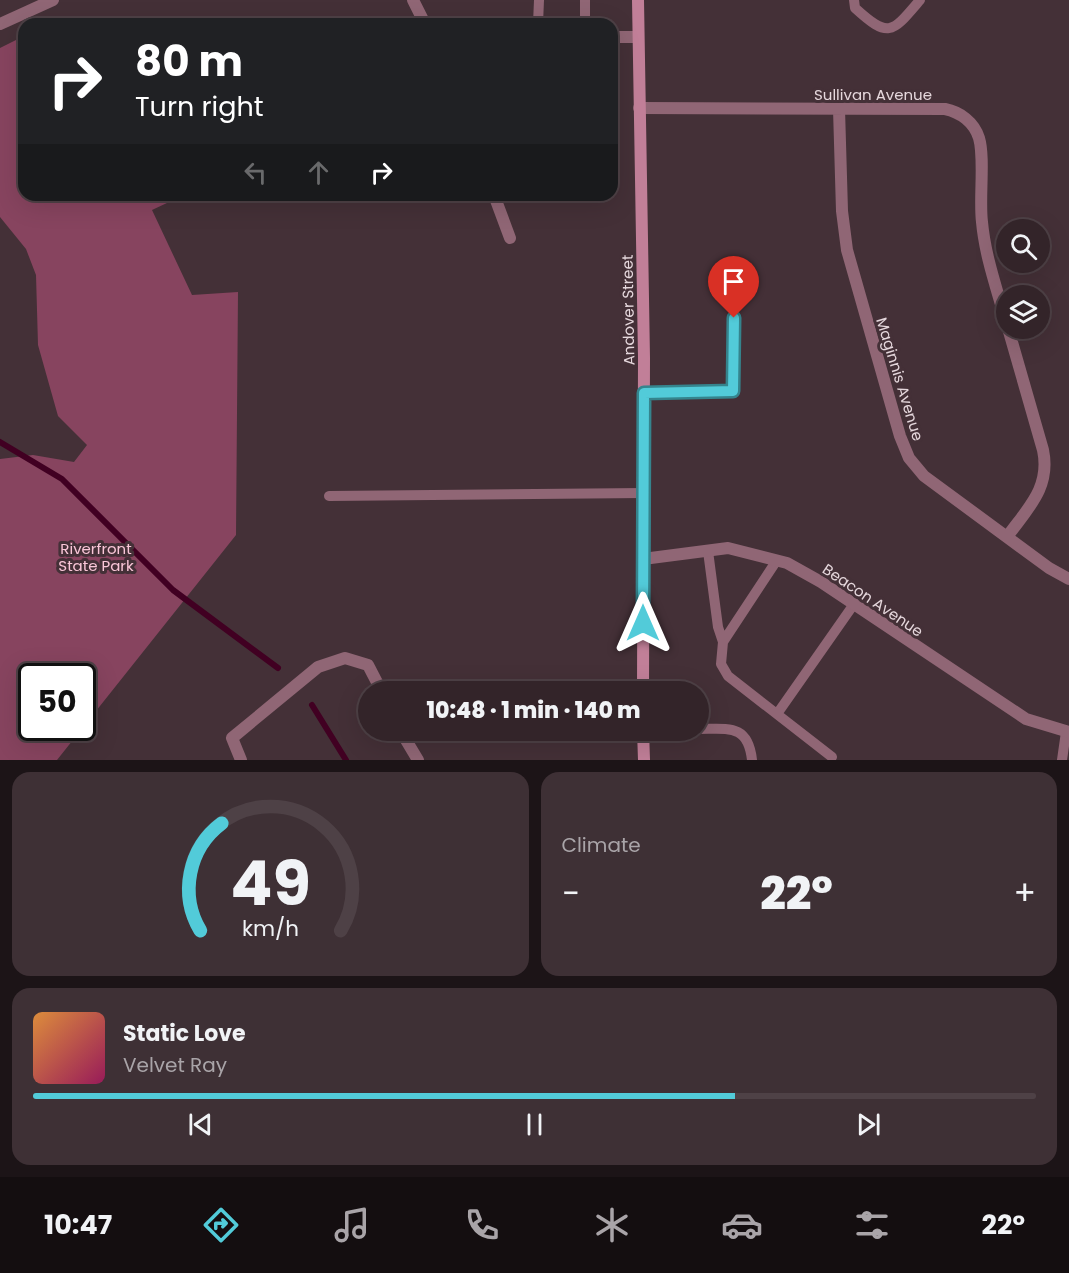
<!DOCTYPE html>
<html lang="en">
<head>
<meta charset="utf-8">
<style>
	:root { --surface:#332429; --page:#3e3035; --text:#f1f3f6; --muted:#a9a4a8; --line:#4e4146; --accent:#52cbd9 }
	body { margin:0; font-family:Poppins,sans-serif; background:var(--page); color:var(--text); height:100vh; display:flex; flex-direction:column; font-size:22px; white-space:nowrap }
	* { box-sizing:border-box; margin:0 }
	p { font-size:20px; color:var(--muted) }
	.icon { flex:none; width:33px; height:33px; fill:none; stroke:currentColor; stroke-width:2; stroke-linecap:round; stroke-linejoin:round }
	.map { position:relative; height:760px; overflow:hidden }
	.side { display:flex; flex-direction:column; gap:12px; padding:12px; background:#1c1417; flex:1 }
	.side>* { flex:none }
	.banner { position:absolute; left:18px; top:18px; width:600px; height:183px; border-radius:18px; box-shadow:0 6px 24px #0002,0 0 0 2px var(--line); background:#202124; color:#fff; overflow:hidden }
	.fabs { position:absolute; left:996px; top:219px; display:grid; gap:12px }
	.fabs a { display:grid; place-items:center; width:54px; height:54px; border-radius:50%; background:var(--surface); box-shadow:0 6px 24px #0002,0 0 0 2px var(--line); font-size:30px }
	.speed { position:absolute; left:18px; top:663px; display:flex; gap:12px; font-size:30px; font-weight:700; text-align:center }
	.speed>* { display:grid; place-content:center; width:78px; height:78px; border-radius:50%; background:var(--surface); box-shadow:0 6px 24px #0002,0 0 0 2px var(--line); line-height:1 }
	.speed .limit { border:3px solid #111; border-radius:9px; background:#fff; color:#111 }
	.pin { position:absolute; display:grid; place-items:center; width:51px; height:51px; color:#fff; margin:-62px -26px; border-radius:50% 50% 50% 0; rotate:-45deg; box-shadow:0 0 6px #0007 }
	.pin .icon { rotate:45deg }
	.me { position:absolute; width:66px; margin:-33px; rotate:0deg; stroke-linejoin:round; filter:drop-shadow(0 0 4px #0008) }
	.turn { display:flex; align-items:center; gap:21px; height:126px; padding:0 18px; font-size:27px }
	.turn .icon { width:78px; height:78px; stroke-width:2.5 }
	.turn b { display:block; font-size:42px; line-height:51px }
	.lanes { display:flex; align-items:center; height:57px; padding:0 18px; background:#0003; justify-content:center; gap:30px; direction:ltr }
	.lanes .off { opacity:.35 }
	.big { font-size:45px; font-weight:800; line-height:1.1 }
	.side .widget { flex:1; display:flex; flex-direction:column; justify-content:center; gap:9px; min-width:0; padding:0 21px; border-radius:18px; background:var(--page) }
	.side .dial { align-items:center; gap:0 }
	.dial svg { height:156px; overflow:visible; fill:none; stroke:var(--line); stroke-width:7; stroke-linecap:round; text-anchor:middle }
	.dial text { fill:var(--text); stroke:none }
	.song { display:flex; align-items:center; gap:18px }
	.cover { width:72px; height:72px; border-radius:9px; background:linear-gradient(135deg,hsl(30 70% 55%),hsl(330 70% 35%)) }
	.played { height:6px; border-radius:3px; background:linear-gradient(90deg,var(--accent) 70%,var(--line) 70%) }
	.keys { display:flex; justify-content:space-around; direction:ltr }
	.heat { display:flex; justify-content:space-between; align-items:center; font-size:33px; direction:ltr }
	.side .tiles { flex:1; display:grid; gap:12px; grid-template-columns:1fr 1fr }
	.widget:last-child { grid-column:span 2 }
	.trip { position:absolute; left:358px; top:681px; width:351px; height:60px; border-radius:30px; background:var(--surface); box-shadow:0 6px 24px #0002,0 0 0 2px var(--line); font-weight:800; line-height:60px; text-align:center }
	.tabs { display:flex; height:96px; justify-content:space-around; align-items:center; background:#140e10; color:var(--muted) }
	.tabs .icon { width:42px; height:42px }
	.tabs .current { color:var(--accent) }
	.tabs b { font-size:27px; color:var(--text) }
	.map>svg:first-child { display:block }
	.green { fill:#87445f; fill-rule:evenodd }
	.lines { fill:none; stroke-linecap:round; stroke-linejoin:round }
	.stream { stroke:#410022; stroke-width:6 }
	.lane { stroke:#906675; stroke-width:10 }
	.street { stroke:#906675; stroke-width:12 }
	.secondary { stroke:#c17f98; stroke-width:12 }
	.route-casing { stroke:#35848d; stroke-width:15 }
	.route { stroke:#52cbd9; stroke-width:10 }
	.labels { text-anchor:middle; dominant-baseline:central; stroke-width:6; stroke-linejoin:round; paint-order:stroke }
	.street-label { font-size:15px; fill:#e5d7dc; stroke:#443037 }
	.park-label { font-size:15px; fill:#fac6d8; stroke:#443037 }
</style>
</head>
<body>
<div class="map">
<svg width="1069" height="760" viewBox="0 0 1069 760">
	<rect width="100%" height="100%" fill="#443037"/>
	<path class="green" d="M24 36V195H184L152 210 192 295 238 292 236 535 57 760H0V459L33 455 74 462 87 445 58 416 38 345 36 275 26 249 0 217V48ZM32 676H82V728H32Z"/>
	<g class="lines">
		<path class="stream" d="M0 442 62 479 173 590 278 668
			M312 705 346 760"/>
		<path class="lane" d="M854 0 855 8C889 39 892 33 920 0
			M538 24 539 0
			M585 24V0
			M644 393 733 391 734 318
			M329 496 644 493
			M708 551 718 627 723 642 721 664 728 676 832 757
			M723 642 777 560
			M777 714 854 604
			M699 729C729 729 748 724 752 760
			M1062 760 1066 732"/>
		<path class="street" d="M413 0 425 24
			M0 24 53 0
			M612 37H638
			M639 108 945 109C960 112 974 122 979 138 985 158 979 199 982 222 985 256 997 289 1006 322
			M839 109 842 211 847 250 900 436 909 458 924 476 1049 568 1069 579
			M494 195 510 238
			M1007 537C1027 509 1051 488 1043 450L1008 328
			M643 559 728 548 787 563 821 582 1026 719 1069 732
			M400 730 418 760
			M241 760 232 738 318 667 345 658 368 665 382 692"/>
		<path class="secondary" d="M638 0 644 358 643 692
			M643 730 644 760"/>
	</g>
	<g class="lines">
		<defs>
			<path id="route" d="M643 623 644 393 733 391 734 318"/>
		</defs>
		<use href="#route" class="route-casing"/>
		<use href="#route" class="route"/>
	</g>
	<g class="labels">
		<g class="street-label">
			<text x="873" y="94">Sullivan Avenue</text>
			<text transform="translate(628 310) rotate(-91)">Andover Street</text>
			<text transform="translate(900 379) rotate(73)">Maginnis Avenue</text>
			<text transform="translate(873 600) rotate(34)">Beacon Avenue</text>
		</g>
		<g class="park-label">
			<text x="96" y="548">Riverfront<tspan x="96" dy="17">State Park</tspan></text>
		</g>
	</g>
</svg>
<div class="fabs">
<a><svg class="icon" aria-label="search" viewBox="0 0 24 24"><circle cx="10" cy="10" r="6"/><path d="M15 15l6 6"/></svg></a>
<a><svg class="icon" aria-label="layers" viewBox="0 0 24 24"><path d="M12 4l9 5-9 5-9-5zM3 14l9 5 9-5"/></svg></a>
</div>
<div class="speed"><div class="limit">50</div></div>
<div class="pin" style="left:734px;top:318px;background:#d93025"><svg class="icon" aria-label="arrive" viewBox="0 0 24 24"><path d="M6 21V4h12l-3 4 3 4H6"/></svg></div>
<svg class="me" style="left:643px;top:623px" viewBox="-20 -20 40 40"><path d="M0-17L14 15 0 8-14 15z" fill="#52cbd9" stroke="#fff" stroke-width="4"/></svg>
<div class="trip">10:48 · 1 min · 140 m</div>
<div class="banner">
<div class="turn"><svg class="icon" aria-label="right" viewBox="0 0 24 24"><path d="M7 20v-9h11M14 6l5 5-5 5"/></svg><div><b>80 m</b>Turn right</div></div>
<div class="lanes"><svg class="icon off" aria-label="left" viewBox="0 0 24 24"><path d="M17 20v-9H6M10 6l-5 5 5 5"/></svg><svg class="icon off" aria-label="ahead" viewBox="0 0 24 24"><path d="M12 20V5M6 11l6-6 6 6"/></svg><svg class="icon" aria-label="right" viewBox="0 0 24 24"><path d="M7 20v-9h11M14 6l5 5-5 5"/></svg></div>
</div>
</div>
<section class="side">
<div class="tiles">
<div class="widget dial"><svg viewBox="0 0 100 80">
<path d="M14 69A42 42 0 1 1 86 69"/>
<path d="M14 69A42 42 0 0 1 25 14" stroke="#52cbd9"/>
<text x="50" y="56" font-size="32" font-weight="700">49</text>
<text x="50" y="72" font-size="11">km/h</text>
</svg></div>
<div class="widget"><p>Climate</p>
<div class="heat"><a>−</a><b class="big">22°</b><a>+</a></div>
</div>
<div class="widget">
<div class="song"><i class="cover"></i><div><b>Static Love</b><p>Velvet Ray</p></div></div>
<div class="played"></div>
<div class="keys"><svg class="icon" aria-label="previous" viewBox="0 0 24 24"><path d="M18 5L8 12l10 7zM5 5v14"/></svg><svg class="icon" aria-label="pause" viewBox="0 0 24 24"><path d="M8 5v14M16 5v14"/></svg><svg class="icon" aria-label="next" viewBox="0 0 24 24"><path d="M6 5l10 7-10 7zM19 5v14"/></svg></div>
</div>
</div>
</section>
<nav class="tabs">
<b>10:47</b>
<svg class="icon current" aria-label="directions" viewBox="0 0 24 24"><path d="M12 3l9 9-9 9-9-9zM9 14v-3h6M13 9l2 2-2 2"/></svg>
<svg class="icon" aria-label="music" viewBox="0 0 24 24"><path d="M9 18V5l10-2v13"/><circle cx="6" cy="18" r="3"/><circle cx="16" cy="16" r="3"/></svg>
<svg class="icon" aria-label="phone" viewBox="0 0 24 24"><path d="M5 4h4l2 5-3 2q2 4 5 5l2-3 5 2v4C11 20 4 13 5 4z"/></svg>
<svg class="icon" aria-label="climate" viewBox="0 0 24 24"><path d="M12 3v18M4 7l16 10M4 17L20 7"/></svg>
<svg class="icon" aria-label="car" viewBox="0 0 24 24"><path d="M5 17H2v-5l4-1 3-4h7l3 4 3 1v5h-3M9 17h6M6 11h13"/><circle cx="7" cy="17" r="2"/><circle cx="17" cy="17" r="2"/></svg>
<svg class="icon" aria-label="filters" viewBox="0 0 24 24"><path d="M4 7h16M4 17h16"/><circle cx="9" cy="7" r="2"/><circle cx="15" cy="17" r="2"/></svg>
<b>22°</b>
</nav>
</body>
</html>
